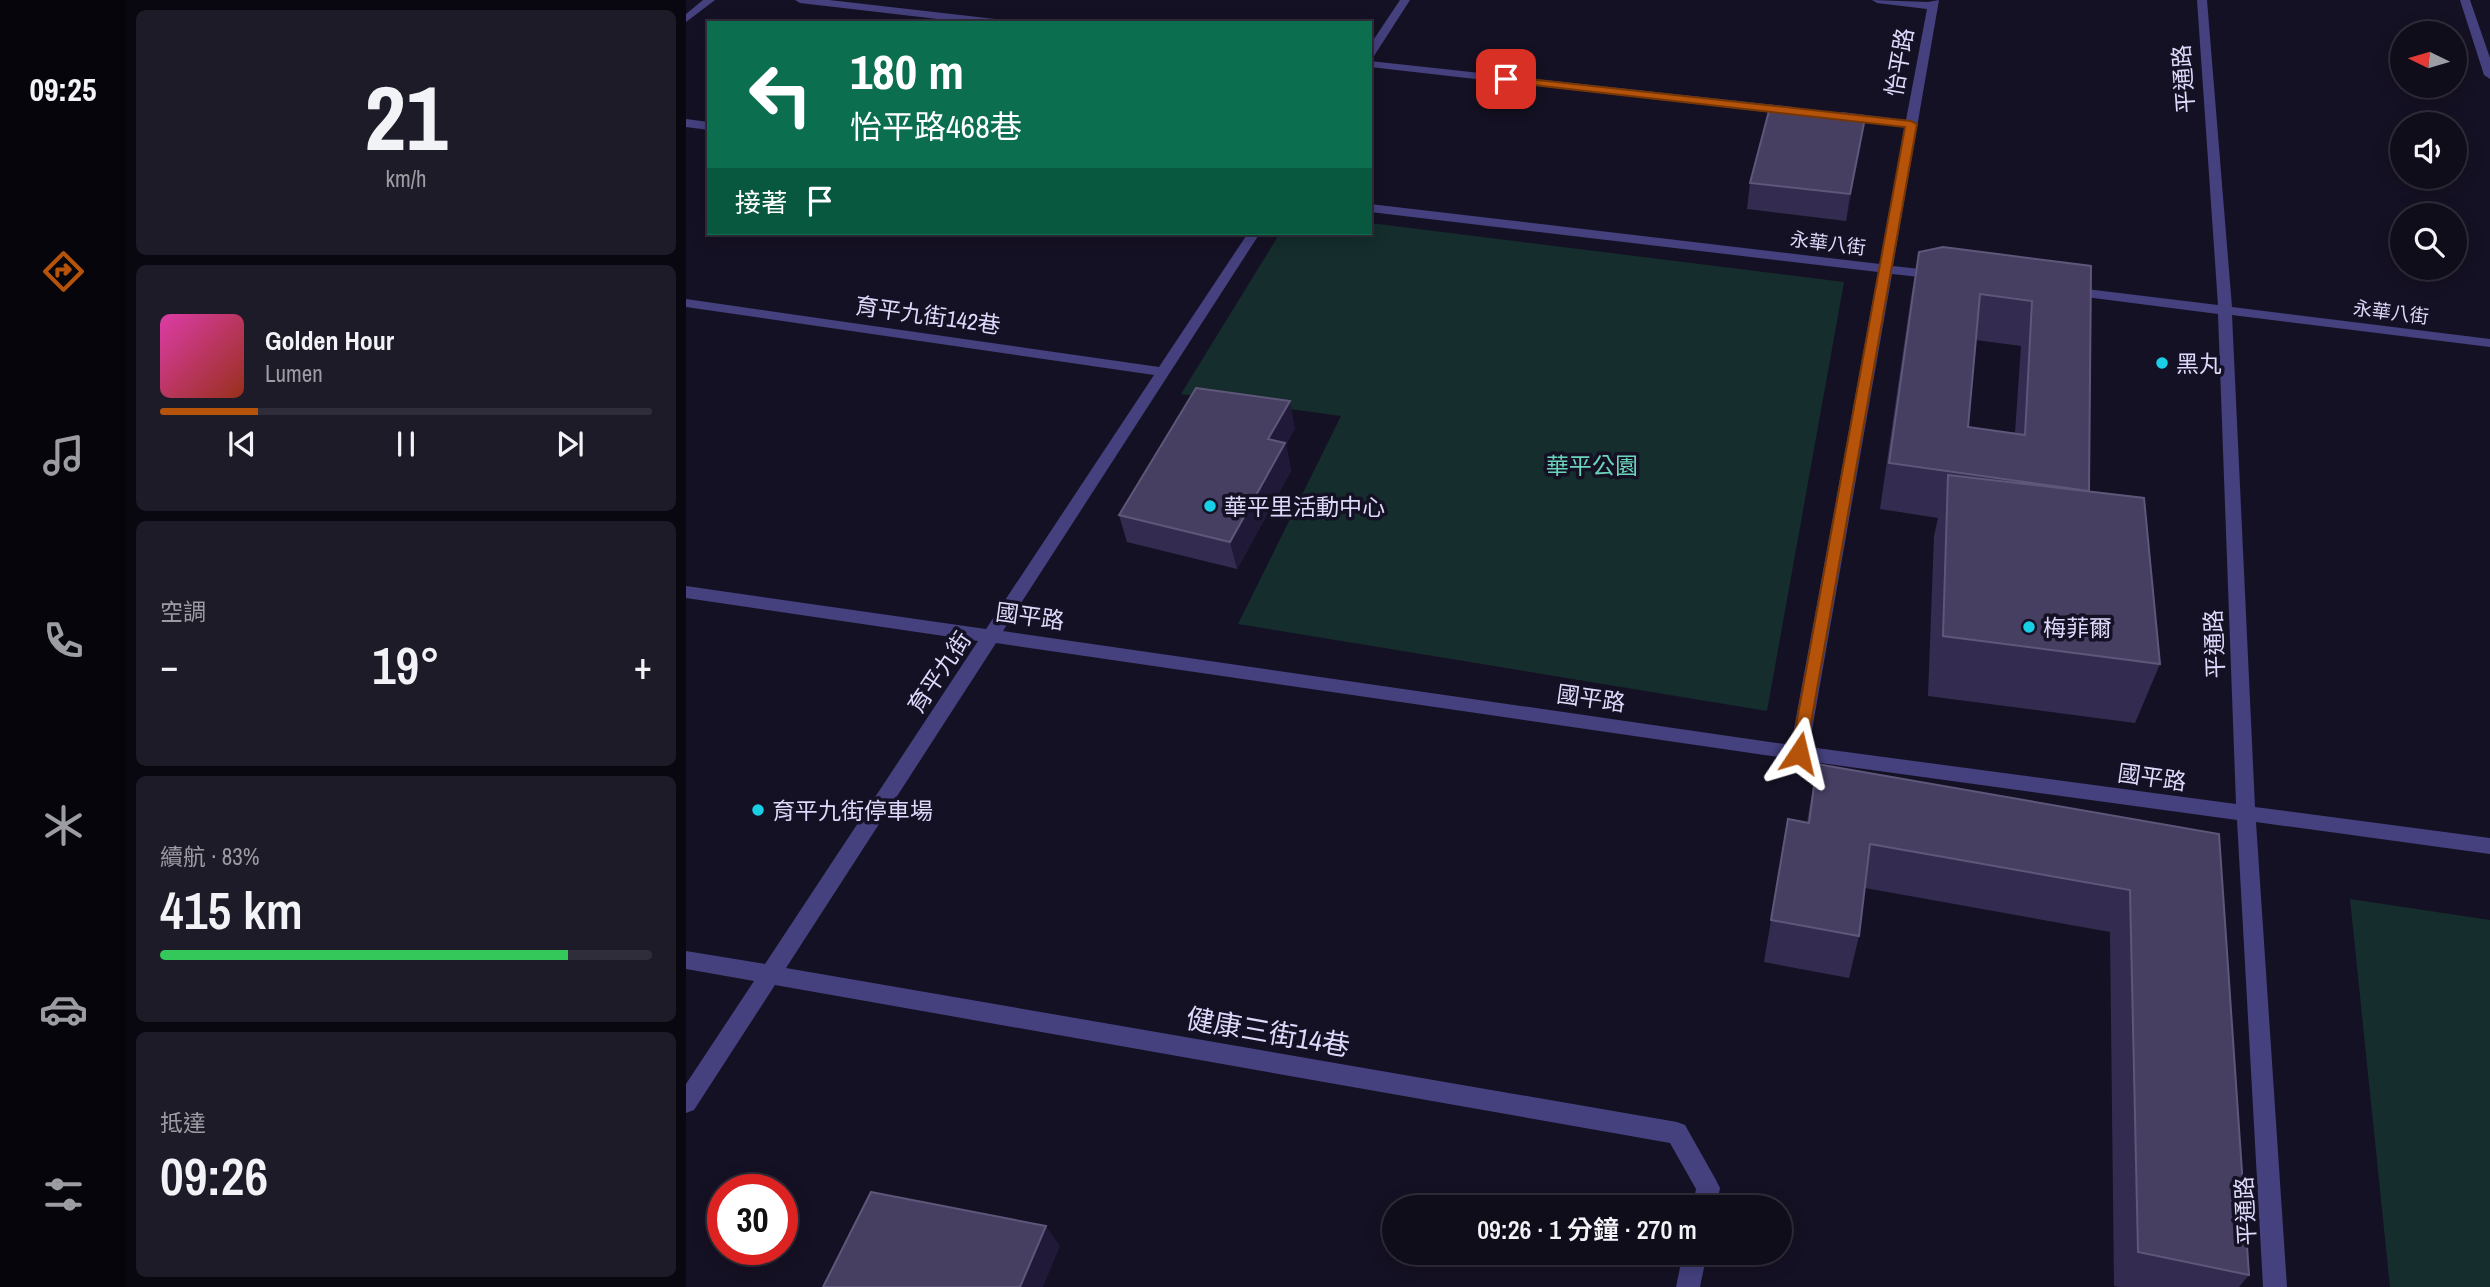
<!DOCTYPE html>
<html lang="zh-TW">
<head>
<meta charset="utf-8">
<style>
	:root { --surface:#100d1b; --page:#1e1b28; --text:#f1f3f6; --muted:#9c9ca3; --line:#302d3a; --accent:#b45309 }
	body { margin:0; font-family:"Archivo Narrow","Noto Sans TC",sans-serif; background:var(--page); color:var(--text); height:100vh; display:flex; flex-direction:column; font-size:26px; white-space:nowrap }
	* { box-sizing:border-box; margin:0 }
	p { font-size:23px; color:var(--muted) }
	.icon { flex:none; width:38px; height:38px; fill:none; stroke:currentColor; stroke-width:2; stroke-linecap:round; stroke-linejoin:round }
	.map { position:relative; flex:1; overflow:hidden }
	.side { display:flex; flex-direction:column; gap:10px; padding:10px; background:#09070f; width:560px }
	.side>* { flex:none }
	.banner { position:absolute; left:21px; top:21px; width:665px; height:214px; border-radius:0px; box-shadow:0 4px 18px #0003,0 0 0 2px var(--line); background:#0b6e4f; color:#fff; overflow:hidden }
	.needle { width:46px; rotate:275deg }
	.controls { position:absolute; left:1704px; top:21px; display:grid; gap:14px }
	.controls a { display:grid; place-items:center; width:77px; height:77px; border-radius:50%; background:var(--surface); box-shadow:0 4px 18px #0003,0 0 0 2px var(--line); font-size:35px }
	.speed { position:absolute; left:21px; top:1174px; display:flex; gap:14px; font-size:35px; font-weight:700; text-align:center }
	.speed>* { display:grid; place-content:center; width:91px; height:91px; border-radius:50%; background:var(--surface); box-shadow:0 4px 18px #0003,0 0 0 2px var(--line); line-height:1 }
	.speed .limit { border:10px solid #d22; background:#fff; color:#111 }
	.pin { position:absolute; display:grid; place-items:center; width:60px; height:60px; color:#fff; margin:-30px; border-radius:14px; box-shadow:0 4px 10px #0006 }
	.me { position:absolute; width:77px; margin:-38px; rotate:10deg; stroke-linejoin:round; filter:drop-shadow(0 0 5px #0008) }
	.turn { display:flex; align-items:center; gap:24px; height:147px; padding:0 28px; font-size:32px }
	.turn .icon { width:91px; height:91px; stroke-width:2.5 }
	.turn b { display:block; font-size:49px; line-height:60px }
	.then { display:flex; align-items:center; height:66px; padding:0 28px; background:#0003; gap:14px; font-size:26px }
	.big { font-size:52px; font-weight:600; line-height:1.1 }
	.side .card { flex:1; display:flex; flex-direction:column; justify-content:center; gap:10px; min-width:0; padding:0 24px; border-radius:10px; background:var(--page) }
	.side .dial { align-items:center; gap:0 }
	.dial b { font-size:91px; line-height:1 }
	.song { display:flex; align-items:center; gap:21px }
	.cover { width:84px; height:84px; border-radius:10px; background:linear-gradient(135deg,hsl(320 70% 55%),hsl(10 70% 35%)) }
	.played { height:7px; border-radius:4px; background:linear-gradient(90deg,var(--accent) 20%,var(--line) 20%) }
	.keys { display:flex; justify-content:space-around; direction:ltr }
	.heat { display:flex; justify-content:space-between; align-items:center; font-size:38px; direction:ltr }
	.charge { height:10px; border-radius:5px; background:linear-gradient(90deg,#34c759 83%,var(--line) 0) }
	.trip { position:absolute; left:696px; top:1195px; width:410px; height:70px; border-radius:35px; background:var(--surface); box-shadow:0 4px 18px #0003,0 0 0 2px var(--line); font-weight:600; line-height:70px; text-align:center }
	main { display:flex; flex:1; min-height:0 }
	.dock { display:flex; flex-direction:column; width:126px; justify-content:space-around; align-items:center; background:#06050b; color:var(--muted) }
	.dock .icon { width:49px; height:49px }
	.dock .active { color:var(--accent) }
	.dock b { font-size:32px; color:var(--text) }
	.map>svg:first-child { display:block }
	.green { fill:#152d2d }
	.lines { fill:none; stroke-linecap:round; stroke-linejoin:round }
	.minor { fill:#44417e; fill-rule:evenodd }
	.wall { fill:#342c50; fill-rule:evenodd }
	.shaded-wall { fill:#201937 }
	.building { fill:#463f62; stroke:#5e577a; stroke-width:2; fill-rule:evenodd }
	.route { fill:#b45309; stroke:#753606; stroke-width:2 }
	.poi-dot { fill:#19cfe6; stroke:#151124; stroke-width:2.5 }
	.labels { text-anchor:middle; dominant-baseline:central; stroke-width:7; stroke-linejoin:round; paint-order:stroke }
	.far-street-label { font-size:19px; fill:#ddd9fb; stroke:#151124 }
	.street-label { font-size:23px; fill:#ddd9fb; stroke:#151124 }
	.poi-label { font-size:23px; fill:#ddd9fb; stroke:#151124; text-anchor:start }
	.park-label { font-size:23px; fill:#6cd4bb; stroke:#151124 }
	.near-street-label { font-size:28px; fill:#ddd9fb; stroke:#151124 }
</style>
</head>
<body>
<main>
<nav class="dock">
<b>09:25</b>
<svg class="icon active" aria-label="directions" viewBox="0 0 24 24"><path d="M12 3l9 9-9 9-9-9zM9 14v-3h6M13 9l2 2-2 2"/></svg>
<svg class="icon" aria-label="music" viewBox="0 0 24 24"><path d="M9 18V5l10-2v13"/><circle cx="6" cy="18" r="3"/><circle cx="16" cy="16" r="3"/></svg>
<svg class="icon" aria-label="phone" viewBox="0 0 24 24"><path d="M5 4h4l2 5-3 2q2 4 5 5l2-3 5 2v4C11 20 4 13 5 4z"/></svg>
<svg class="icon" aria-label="climate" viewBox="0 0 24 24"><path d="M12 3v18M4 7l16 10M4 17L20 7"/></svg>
<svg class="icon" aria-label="car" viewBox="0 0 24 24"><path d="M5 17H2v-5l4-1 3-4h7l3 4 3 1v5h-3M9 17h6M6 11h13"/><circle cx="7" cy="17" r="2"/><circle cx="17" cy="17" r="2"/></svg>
<svg class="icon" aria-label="filters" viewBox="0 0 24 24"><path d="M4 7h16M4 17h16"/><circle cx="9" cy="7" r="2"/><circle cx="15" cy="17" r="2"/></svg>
</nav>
<section class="side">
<div class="card dial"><b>21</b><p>km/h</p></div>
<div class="card">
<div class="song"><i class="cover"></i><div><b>Golden Hour</b><p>Lumen</p></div></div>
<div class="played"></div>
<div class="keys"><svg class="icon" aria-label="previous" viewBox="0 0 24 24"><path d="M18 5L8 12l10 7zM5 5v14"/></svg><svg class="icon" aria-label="pause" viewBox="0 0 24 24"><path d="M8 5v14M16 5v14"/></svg><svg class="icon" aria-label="next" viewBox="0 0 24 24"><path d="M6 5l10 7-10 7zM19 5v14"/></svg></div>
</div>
<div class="card"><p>空調</p>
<div class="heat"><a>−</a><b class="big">19°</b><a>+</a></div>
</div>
<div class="card"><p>續航 · 83%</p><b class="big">415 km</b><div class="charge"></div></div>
<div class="card"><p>抵達</p><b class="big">09:26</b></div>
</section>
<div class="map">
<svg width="1804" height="1287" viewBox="0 0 1804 1287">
	<rect width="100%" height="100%" fill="#151124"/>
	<path class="green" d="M684 223 1158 282 1081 711 552 624 655 416 495 394 594 233H684Z
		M1664 899 1804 920V1287H1704Z"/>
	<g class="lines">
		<path class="minor" d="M17 0H29L0 22V14Z
			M109 0H143L318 20 323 23H286L114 3Z
			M714 0H724L688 56 684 57V45Z
			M1186 0 1242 2 1253 0 1207 266 1252 271 1259 275 1252 279 1206 274 1123 747 1550 804 1532 314 1384 295 1377 291 1384 287 1532 305 1511 0H1521L1546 307 1804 339V347L1546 315 1569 807 1804 838V854L1570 822 1601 1287H1577L1551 820 1113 760 310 643 100 968 991 1122 999 1125 1030 1180 1034 1188 1030 1208H1006L1010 1189 984 1143 89 985 8 1110 0 1113V1084L68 981 0 969V951L79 964 292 641 0 598V586L300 629 468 375 0 307V299L473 367 562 233H574L317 631 1105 745 1192 272 684 212V204L1194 264 1219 127 1156 120 1150 116 1156 112 1220 120 1241 9 1191 3Z
			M1774 0H1784L1804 58V79L1798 75Z
			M684 61 1107 107 1113 111 1107 115 684 67Z
			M0 119 23 122V130L0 127Z
			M997 1253H1021L1014 1287H990Z"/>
	</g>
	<path class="wall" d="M1175 144 1160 221 1061 209 1064 183Z
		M1233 252 1405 266 1403 491 1474 664 1449 723 1242 696 1248 536 1252 518 1194 509 1225 297ZM1290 340 1335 346 1329 433 1282 427Z
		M609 428 600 445 605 471 551 569 441 542 433 515Z
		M1131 764 1533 834 1563 1275 1553 1287H1433L1428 1286 1424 932 1179 888 1173 936 1163 978 1078 962 1102 819 1121 822Z"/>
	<path class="shaded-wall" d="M1179 118 1175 144 1160 221 1164 194Z
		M604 401 609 428 600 445 605 471 551 569 544 542 582 439Z
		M360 1226 374 1246 357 1287H334Z"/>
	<path class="building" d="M1084 107 1179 118 1164 194 1064 183Z
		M1257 247 1405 266 1403 491 1203 463 1233 252ZM1294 294 1346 301 1339 435 1282 427Z
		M510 388 604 401 582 439 599 443 544 542 433 515Z
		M1262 475 1458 498 1474 664 1257 636Z
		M1131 764 1533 834 1563 1275 1452 1252 1444 890 1184 844 1173 936 1085 920 1102 819 1123 823Z
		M185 1192 360 1226 334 1287H137Z"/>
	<path class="route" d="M816 76 1225 121 1231 124 1119 757H1107L1105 753 1219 127 820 82 816 81Z"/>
	<g class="poi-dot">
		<circle cx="1476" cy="363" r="7"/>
		<circle cx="524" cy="506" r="7"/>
		<circle cx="1343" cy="627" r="7"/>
		<circle cx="72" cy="810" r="7"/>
	</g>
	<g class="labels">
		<g class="far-street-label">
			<text transform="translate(1142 243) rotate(7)">永華八街</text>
			<text transform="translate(1705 312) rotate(7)">永華八街</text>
		</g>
		<g class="street-label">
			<text transform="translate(1213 62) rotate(-80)">怡平路</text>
			<text transform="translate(1497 79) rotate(-94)">平通路</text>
			<text transform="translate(242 315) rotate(8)">育平九街142巷</text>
			<text transform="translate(344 616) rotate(8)">國平路</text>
			<text transform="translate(1528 644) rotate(-92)">平通路</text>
			<text transform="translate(253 672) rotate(-56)">育平九街</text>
			<text transform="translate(905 698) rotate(8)">國平路</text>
			<text transform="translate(1466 777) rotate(8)">國平路</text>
			<text transform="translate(1559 1211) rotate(-93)">平通路</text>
		</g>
		<g class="poi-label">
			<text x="1490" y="363">黑丸</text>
			<text x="538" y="506">華平里活動中心</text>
			<text x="1357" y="627">梅菲爾</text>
			<text x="86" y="810">育平九街停車場</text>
		</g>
		<g class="park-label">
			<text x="906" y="465">華平公園</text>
		</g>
		<g class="near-street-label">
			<text transform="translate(582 1032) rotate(10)">健康三街14巷</text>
		</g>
	</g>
</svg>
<div class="controls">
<a><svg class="needle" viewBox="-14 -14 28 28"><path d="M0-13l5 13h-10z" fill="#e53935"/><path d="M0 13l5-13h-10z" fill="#9c9ca3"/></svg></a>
<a><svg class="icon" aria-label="sound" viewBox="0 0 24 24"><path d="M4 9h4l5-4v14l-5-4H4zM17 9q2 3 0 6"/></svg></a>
<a><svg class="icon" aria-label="search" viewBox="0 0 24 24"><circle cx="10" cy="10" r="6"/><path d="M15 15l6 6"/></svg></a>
</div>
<div class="speed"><div class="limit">30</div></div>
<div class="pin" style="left:820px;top:79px;background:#d93025"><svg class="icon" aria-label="arrive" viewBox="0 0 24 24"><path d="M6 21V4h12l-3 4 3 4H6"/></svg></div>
<svg class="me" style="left:1113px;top:753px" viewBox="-20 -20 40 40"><path d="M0-17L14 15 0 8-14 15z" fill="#b45309" stroke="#fff" stroke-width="4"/></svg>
<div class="trip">09:26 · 1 分鐘 · 270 m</div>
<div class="banner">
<div class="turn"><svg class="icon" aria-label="left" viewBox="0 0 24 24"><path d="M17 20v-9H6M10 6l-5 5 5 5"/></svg><div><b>180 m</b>怡平路468巷</div></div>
<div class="then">接著<svg class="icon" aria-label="arrive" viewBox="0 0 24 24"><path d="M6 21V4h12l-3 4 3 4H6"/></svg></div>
</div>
</div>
</main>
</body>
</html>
